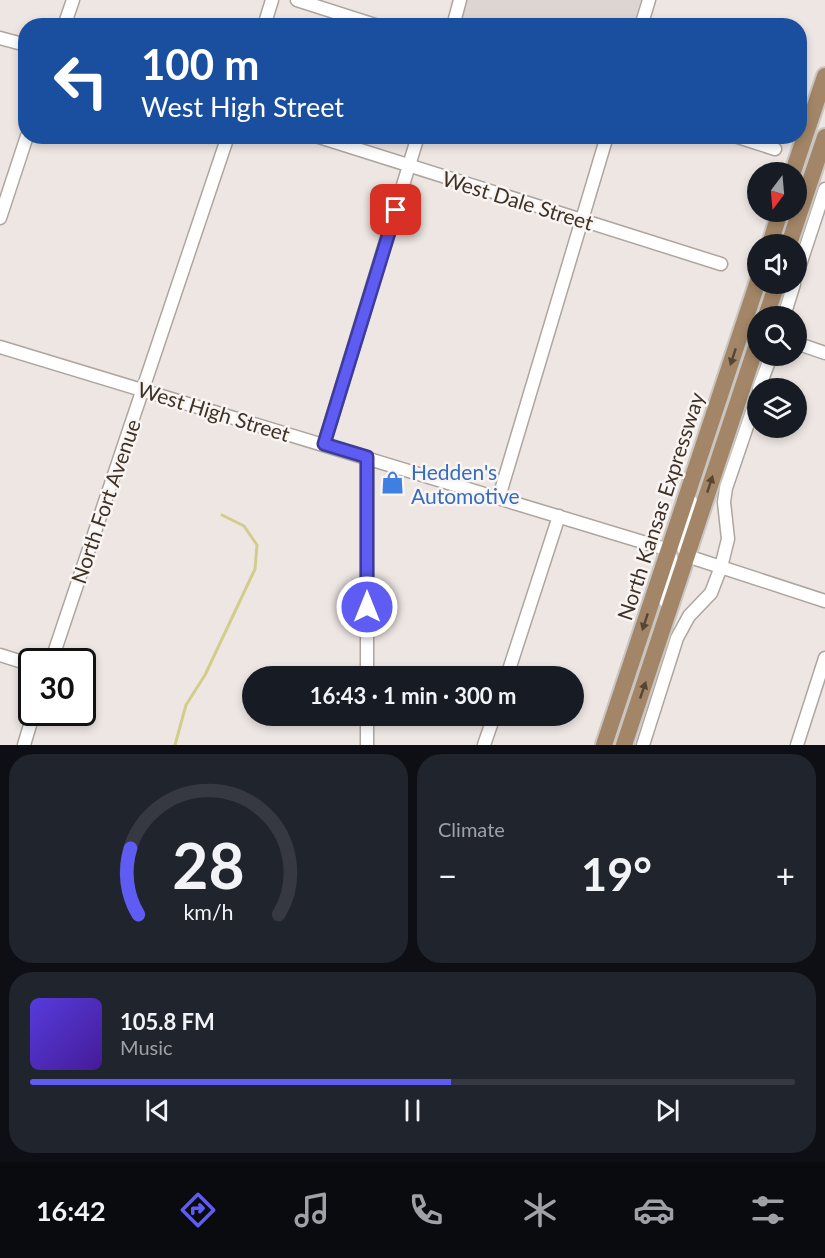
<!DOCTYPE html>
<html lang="en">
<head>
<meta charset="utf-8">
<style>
	:root { --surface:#171b24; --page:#20242c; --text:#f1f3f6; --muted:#9ea1a6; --line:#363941; --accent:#5e5cf2 }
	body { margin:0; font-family:Lato,sans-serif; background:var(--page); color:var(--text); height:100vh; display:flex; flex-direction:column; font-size:22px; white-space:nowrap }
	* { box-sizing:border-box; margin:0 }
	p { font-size:20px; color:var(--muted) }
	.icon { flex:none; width:33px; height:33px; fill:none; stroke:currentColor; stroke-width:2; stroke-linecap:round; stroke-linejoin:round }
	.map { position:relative; height:745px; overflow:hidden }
	.sheet { display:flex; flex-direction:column; gap:9px; padding:9px; background:#0d0f14; flex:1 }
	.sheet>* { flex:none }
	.hud { position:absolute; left:18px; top:18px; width:789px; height:126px; border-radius:24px; box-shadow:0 3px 9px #0003; background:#1a4fa0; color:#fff; overflow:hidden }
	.needle { width:39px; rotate:196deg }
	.buttons { position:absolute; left:747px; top:162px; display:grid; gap:12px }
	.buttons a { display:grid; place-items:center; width:60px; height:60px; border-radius:50%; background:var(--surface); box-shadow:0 3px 9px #0003; font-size:30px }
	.speed { position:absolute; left:18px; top:648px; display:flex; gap:12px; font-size:30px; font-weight:700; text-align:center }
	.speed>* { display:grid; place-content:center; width:78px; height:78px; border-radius:50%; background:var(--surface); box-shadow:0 3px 9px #0003; line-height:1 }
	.speed .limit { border:3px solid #111; border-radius:9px; background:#fff; color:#111 }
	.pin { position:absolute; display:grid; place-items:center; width:51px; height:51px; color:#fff; margin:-26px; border-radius:12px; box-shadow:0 3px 9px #0006 }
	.me { position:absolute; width:66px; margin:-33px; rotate:0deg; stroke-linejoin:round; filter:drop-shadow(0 0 4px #0008) }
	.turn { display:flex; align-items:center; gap:21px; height:126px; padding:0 24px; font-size:27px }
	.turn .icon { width:78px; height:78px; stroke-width:2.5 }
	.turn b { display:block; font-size:42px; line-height:51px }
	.big { font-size:45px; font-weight:700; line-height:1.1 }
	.sheet .card { flex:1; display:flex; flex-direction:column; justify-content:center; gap:9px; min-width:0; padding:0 21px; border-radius:24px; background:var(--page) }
	.sheet .dial { align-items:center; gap:0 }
	.dial svg { height:156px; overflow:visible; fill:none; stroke:var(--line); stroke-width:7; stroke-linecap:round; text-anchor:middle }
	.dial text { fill:var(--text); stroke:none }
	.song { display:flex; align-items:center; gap:18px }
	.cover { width:72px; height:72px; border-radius:9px; background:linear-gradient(135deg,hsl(250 70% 55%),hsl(260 70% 35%)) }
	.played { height:6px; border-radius:3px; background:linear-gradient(90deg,var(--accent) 55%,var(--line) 55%) }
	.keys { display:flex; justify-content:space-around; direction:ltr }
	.heat { display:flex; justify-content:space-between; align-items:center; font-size:33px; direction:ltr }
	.sheet .tiles { flex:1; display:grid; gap:9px; grid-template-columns:1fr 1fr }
	.card:last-child { grid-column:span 2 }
	.trip { position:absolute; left:242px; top:666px; width:342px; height:60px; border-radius:30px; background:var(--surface); box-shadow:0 3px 9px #0003; font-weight:700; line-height:60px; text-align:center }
	.tabs { display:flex; height:96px; justify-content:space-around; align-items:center; background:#090b0e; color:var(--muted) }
	.tabs .icon { width:42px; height:42px }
	.tabs .selected { color:var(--accent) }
	.tabs b { font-size:27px; color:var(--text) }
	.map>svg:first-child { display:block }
	.built { fill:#ddd5d1 }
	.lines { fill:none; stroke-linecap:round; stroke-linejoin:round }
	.stream { stroke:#d2cd8b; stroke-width:3 }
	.minor-casing { stroke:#aea59e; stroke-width:15 }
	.major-casing { stroke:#c9c5c1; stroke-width:20 }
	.minor { stroke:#fff; stroke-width:12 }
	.major { stroke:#a38667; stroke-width:16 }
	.oneway { fill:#584634 }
	.route-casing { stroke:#3d3c9d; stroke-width:15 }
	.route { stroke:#5e5cf2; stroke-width:10 }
	.labels { text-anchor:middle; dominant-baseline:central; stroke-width:5; stroke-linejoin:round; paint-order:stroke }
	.street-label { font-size:21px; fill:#3f3123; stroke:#f9f5f4 }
	.shop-label { font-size:21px; fill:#366cbe; stroke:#f9f5f4; text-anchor:start }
</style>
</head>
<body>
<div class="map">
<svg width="825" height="745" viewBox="0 0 825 745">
	<rect width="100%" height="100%" fill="#ede6e3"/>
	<path class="built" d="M467 0H641L633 25 459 26Z"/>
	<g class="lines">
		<path class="stream" d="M175 745 186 705 205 675 255 569 257 545 244 526 222 515"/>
		<defs>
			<path id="minor" d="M297 0 378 26
				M64 26 73 0
				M264 26 272 0
				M453 26 460 0
				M641 26 649 0
				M0 38 26 45
				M316 136 721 264
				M735 136 775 149
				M0 218 27 136
				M796 277 825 189
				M784 316 794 284
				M796 343 825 353
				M0 347 669 550 673 565 665 601
				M759 388 771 356
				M324 444 418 136
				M367 457V676
				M499 497 607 136
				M691 501 682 546 687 556 825 601
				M0 655 32 665
				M51 662 228 136
				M507 676 559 516
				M367 716V745
				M24 745 34 712
				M484 745 494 716
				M643 745 677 638 689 616 711 593 721 567 728 539 724 502 726 488 758 394
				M797 745 825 658"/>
			<path id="major" d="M793 172 825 76
				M770 244 780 212
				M789 244 825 137
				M766 316 777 284
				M604 745 758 281
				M624 745 758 341"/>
		</defs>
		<use href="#minor" class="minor-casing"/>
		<use href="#major" class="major-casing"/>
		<use href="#minor" class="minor"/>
		<use href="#major" class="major"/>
	</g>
	<defs><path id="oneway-solid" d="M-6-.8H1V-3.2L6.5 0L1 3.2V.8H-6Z" transform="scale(1.5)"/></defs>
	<g class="oneway">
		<use href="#oneway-solid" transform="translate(733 357) rotate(108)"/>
		<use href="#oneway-solid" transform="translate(710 484) rotate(-72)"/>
		<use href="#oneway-solid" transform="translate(645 622) rotate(108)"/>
		<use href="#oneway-solid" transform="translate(643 690) rotate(-71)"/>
	</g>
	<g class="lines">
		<defs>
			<path id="route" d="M367 607V457L324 444 396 210"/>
		</defs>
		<use href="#route" class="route-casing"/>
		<use href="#route" class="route"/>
	</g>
	<defs>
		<symbol id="shop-bare" viewBox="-9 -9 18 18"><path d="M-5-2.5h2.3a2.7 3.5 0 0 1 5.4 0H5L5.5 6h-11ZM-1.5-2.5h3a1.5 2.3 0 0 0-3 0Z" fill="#3f7fe0" stroke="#f9f5f4" stroke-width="2.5" paint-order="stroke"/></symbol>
	</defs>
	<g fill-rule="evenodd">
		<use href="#shop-bare" x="376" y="466" width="33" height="33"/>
	</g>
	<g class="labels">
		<g class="street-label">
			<text transform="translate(518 200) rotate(17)">West Dale Street</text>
			<text transform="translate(214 411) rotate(17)">West High Street</text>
			<text transform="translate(105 501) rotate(-71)">North Fort Avenue</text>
			<text transform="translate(660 506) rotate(-72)">North Kansas Expressway</text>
		</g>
		<g class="shop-label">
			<text x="411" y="471">Hedden's<tspan x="411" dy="24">Automotive</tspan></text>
		</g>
	</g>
</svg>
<div class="buttons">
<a><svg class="needle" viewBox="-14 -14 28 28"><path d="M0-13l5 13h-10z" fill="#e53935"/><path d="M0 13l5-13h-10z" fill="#9ea1a6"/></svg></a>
<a><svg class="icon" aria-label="sound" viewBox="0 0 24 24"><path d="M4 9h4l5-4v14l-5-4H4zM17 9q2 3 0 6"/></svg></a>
<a><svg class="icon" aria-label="search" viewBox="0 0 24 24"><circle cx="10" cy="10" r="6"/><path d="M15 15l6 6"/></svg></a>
<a><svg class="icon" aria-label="layers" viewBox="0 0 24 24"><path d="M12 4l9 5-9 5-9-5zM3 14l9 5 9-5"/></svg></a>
</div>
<div class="speed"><div class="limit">30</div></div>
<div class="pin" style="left:396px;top:210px;background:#d93025"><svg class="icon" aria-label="arrive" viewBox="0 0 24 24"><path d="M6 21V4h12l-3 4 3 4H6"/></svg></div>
<svg class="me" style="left:367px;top:607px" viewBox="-20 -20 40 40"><circle r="17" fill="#5e5cf2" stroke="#fff" stroke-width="3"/><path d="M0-11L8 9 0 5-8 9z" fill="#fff"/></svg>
<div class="trip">16:43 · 1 min · 300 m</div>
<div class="hud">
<div class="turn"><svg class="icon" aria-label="left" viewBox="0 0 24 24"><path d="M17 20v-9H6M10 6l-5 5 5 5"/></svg><div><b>100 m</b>West High Street</div></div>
</div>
</div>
<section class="sheet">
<div class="tiles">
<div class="card dial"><svg viewBox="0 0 100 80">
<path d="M14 69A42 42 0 1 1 86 69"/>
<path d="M14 69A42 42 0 0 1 10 35" stroke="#5e5cf2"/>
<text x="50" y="56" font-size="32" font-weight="700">28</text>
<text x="50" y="72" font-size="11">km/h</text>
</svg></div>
<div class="card"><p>Climate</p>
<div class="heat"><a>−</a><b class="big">19°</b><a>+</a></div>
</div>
<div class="card">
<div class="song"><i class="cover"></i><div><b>105.8 FM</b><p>Music</p></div></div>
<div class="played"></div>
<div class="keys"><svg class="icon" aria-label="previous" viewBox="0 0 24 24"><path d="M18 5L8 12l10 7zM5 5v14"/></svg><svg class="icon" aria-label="pause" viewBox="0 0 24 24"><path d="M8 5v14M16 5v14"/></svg><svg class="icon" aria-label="next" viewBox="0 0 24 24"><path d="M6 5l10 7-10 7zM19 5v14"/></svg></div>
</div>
</div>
</section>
<nav class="tabs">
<b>16:42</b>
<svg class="icon selected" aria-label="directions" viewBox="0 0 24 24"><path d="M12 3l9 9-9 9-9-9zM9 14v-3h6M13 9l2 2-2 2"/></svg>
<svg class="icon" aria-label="music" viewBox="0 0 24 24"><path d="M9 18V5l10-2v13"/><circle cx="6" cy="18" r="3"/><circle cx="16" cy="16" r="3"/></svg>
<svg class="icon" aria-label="phone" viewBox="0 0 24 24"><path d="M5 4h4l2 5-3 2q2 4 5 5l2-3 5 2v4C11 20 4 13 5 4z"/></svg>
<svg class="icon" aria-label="climate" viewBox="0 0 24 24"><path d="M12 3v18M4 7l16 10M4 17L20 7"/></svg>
<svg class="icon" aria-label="car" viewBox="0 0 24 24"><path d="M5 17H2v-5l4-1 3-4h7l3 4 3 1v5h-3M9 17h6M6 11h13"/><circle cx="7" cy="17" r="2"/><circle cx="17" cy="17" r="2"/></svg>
<svg class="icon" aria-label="filters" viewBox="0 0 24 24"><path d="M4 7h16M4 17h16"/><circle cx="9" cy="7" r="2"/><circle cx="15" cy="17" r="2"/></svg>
</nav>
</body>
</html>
